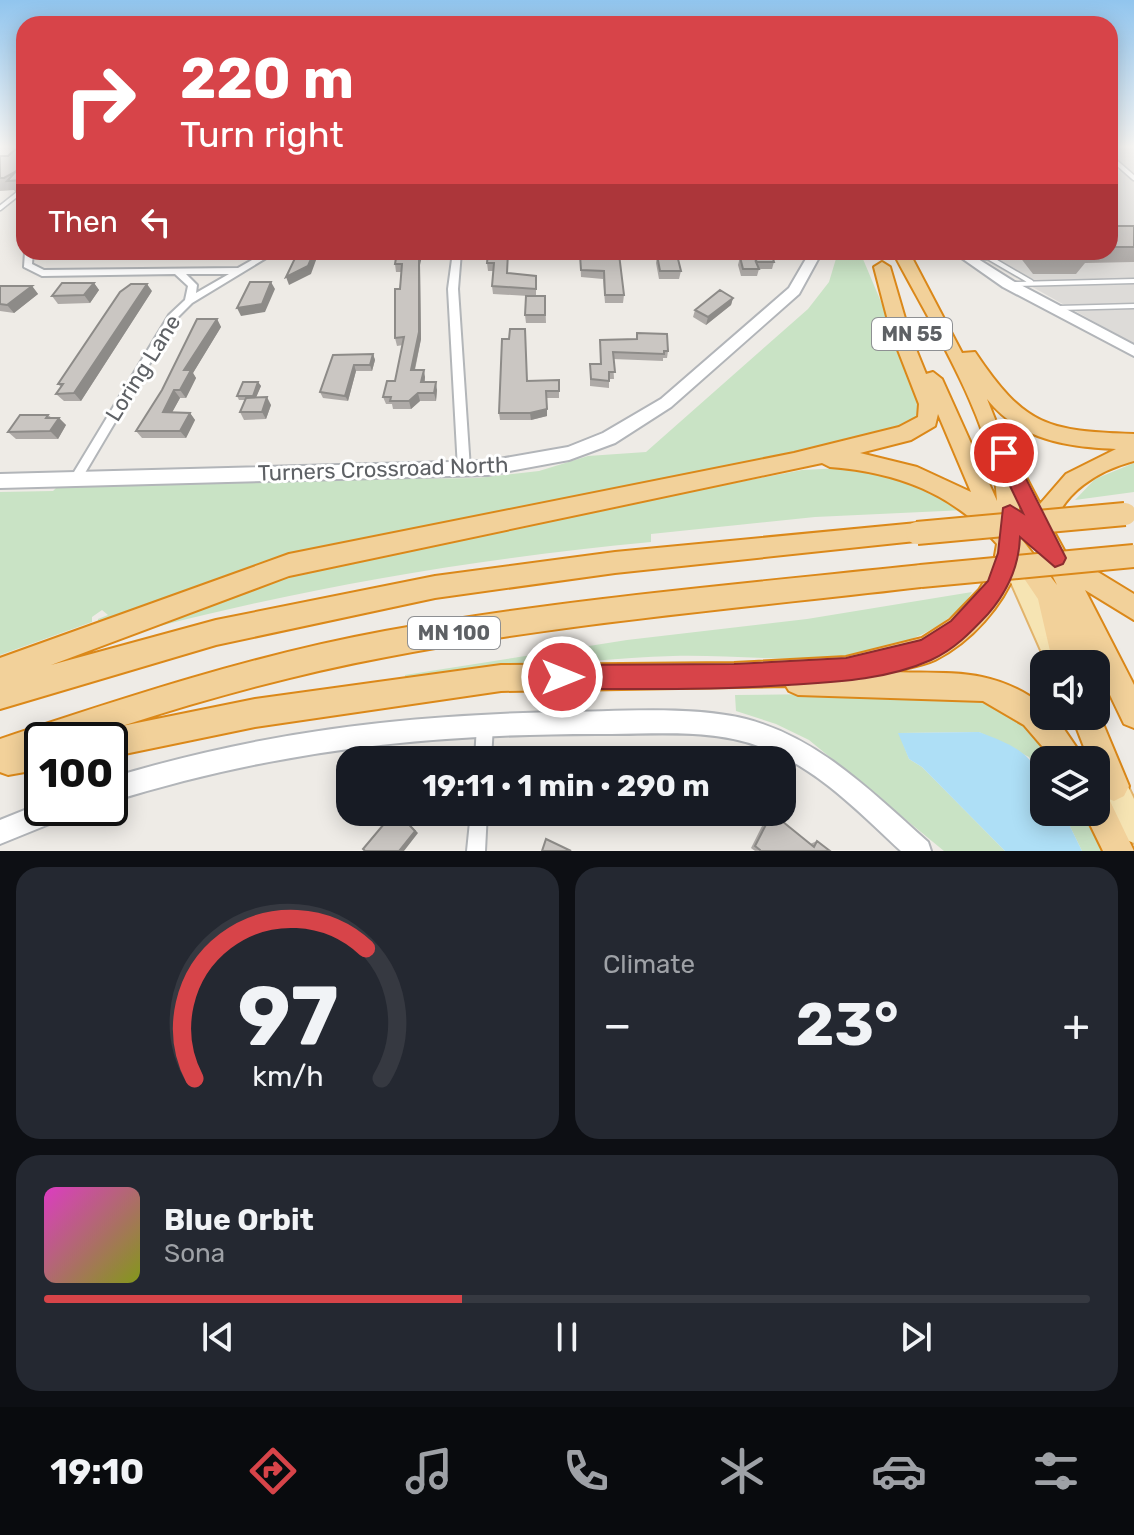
<!DOCTYPE html>
<html lang="en">
<head>
<meta charset="utf-8">
<style>
	:root { --surface:#171b24; --page:#242831; --text:#f1f3f6; --muted:#9ea1a6; --line:#363941; --accent:#d74449 }
	body { margin:0; font-family:Rubik,sans-serif; background:var(--page); color:var(--text); height:100vh; display:flex; flex-direction:column; font-size:30px; white-space:nowrap }
	* { box-sizing:border-box; margin:0 }
	p { font-size:26px; color:var(--muted) }
	.icon { flex:none; width:44px; height:44px; fill:none; stroke:currentColor; stroke-width:2; stroke-linecap:round; stroke-linejoin:round }
	.map { position:relative; height:851px; overflow:hidden }
	.drawer { display:flex; flex-direction:column; gap:16px; padding:16px; background:#0d0f14; flex:1 }
	.drawer>* { flex:none }
	.top-card { position:absolute; left:16px; top:16px; width:1102px; height:244px; border-radius:24px; box-shadow:0 4px 20px #0003; background:#d74449; color:#fff; overflow:hidden }
	.controls { position:absolute; left:1030px; top:650px; display:grid; gap:16px }
	.controls a { display:grid; place-items:center; width:80px; height:80px; border-radius:16px; background:var(--surface); box-shadow:0 4px 20px #0003; font-size:40px }
	.speed { position:absolute; left:24px; top:722px; display:flex; gap:16px; font-size:40px; font-weight:700; text-align:center }
	.speed>* { display:grid; place-content:center; width:104px; height:104px; border-radius:50%; background:var(--surface); box-shadow:0 4px 20px #0003; line-height:1 }
	.speed .limit { border:4px solid #111; border-radius:12px; background:#fff; color:#111 }
	.pin { position:absolute; display:grid; place-items:center; width:68px; height:68px; color:#fff; margin:-34px; border:4px solid #fff; border-radius:50%; box-shadow:0 2px 8px #0007 }
	.me { position:absolute; width:88px; margin:-44px; rotate:90deg; stroke-linejoin:round; filter:drop-shadow(0 0 6px #0008) }
	.turn { display:flex; align-items:center; gap:28px; height:168px; padding:0 32px; font-size:36px }
	.turn .icon { width:104px; height:104px; stroke-width:2.5 }
	.turn b { display:block; font-size:56px; line-height:68px }
	.then { display:flex; align-items:center; height:76px; padding:0 32px; background:#0003; gap:16px; font-size:30px }
	.big { font-size:60px; font-weight:700; line-height:1.1 }
	.drawer .widget { flex:1; display:flex; flex-direction:column; justify-content:center; gap:12px; min-width:0; padding:0 28px; border-radius:24px; background:var(--page) }
	.drawer .dial { align-items:center; gap:0 }
	.dial svg { height:208px; overflow:visible; fill:none; stroke:var(--line); stroke-width:7; stroke-linecap:round; text-anchor:middle }
	.dial text { fill:var(--text); stroke:none }
	.song { display:flex; align-items:center; gap:24px }
	.cover { width:96px; height:96px; border-radius:12px; background:linear-gradient(135deg,hsl(310 70% 55%),hsl(70 70% 35%)) }
	.played { height:8px; border-radius:4px; background:linear-gradient(90deg,var(--accent) 40%,var(--line) 40%) }
	.keys { display:flex; justify-content:space-around; direction:ltr }
	.heat { display:flex; justify-content:space-between; align-items:center; font-size:44px; direction:ltr }
	.drawer .tiles { flex:1; display:grid; gap:16px; grid-template-columns:1fr 1fr }
	.widget:last-child { grid-column:span 2 }
	.trip { position:absolute; left:336px; top:746px; width:460px; height:80px; border-radius:24px; background:var(--surface); box-shadow:0 4px 20px #0003; font-weight:700; line-height:80px; text-align:center }
	.dock { display:flex; height:128px; justify-content:space-around; align-items:center; background:#090b0e; color:var(--muted) }
	.dock .icon { width:56px; height:56px }
	.dock .selected { color:var(--accent) }
	.dock b { font-size:36px; color:var(--text) }
	.map>svg:first-child { display:block }
	.industrial { fill:#dddbd8 }
	.green { fill:#c9e3c5 }
	.water { fill:#aedff6 }
	.lines { fill:none; stroke-linecap:round; stroke-linejoin:round }
	.lane-casing { stroke:#b3b6b9; stroke-width:7 }
	.street-casing { stroke:#b3b6b9; stroke-width:4 }
	.secondary-casing { stroke:#b2b5b9; stroke-width:4 }
	.primary-casing { stroke:#e2b36b; stroke-width:4 }
	.highway-casing { stroke:#db8819; stroke-width:4 }
	.lane { stroke:#fff; stroke-width:4 }
	.street { fill:#fff; fill-rule:evenodd }
	.secondary { fill:#fff; fill-rule:evenodd }
	.primary { fill:#f6e4b3; fill-rule:evenodd }
	.highway { fill:#f2d19a; fill-rule:evenodd }
	.highway-bridge-casing { stroke:#db8819; stroke-width:26; stroke-linecap:butt }
	.highway-bridge { stroke:#f2d19a; stroke-width:22 }
	.wall { fill:#aeaaa7 }
	.shaded-wall { fill:#8d8b88 }
	.building { fill:#cac6c2; stroke:#8d8b88; stroke-width:2 }
	.route { fill:#d74449; stroke:#8c2c2f; stroke-width:2 }
	.labels { text-anchor:middle; dominant-baseline:central; stroke-width:6; stroke-linejoin:round; paint-order:stroke }
	.shield { fill:#fff; stroke:#8e9093; stroke-width:2 }
	.shield-label { font-size:20px; font-weight:bold; fill:#5e6165 }
	.street-label { font-size:22px; fill:#5e6165; stroke:#fff }
</style>
</head>
<body>
<div class="map">
<svg width="1134" height="851" viewBox="0 0 1134 851">
	<rect width="100%" height="100%" fill="#eeebe6"/>
	<path class="industrial" d="M1110 147H1134V344L970 252H1110Z"/>
	<path class="green" d="M838 252H860L919 392V415L879 437 250 569 181 592 98 628V619L108 615 102 610 92 617V622L0 655V492L53 491 60 484 478 478 539 471 588 456 646 452 808 309 829 282Z
		M1134 463V492L1075 500 1095 479Z
		M842 468C887 473 926 488 965 510L815 517 651 534V542C483 558 319 585 156 627V618L261 581 472 534 802 470Z
		M972 592C956 621 917 639 887 648 823 667 740 654 673 656 583 659 494 671 405 682V675L627 640 807 619Z
		M818 694 978 698 1018 716 1058 760H1044V782L1029 757 979 732 899 733 909 759 922 767 1005 851H944L809 740 776 724 736 711 735 695Z
		M1063 812H1089L1109 851H1082Z"/>
	<path class="water" d="M979 732C1025 749 1044 760 1044 812H1063L1082 851H1005L922 767 909 759 898 733Z"/>
	<g class="lines">
		<defs>
			<path id="lane" d="M1110 157 1134 178
				M0 208 24 189
				M972 258 988 257 1031 282
				M1013 284 1134 281
				M1059 308 1134 306"/>
			<path id="street" d="M25 252H33L32 264 44 270 238 268 266 252H276L192 303 176 319 79 483 75 485 71 483 69 480 71 477 169 315 185 300 188 286 175 274 42 276 24 267ZM186 274H229L196 293 197 285Z
				M453 252H461L458 289 470 469 468 472 464 474 460 472 458 469 448 289Z
				M485 717 490 720 493 725 491 760H475L477 725 480 720Z
				M471 812H487L485 851H467Z"/>
			<path id="secondary" d="M810 252H822L799 294 671 407 615 443 569 460 488 475 0 488V474L488 461 568 447 603 433 661 399 789 288Z
				M953 252H967L1013 281 1134 345V356L1003 287Z
				M555 712C614 712 689 705 746 719 819 738 873 793 928 842L931 851H901C859 812 816 767 761 747 714 729 660 734 611 734 433 733 280 749 110 802V778C262 732 397 716 555 712Z
				M42 803V808H73L69 816 0 844V820Z"/>
			<path id="primary" d="M1010 545 1017 548 1071 664H1047L999 555 1003 548Z
				M1110 764 1119 768 1134 799V843L1124 839 1097 777 1101 768Z"/>
			<path id="highway" d="M893 252H909L962 353 975 352C1025 427 1048 431 1134 434V461C1100 470 1061 492 1053 530L1065 552 1134 594V620L1085 590 1134 685V728L1124 724 1100 674 1096 676V664H1053L1038 599 1017 568C1003 606 971 642 935 660 922 666 906 668 892 672 952 674 993 667 1044 706V716H1055L1085 760H1054L1024 725 983 701 798 695 789 691 786 686 501 691 255 727 110 757V740H97L100 734 81 740H42V769L8 775 0 772V739C127 697 254 655 385 631 562 599 742 584 921 565L929 568 933 576 929 584 921 587C742 608 562 623 386 657 296 674 208 698 122 726L255 699 501 665 734 663 846 657 922 638 950 620 979 590 993 567 997 544C953 493 896 472 830 467L822 463 289 576 51 665 216 620 435 576 615 552 917 523 925 526 928 533 925 540 615 573 435 598 216 645 0 709V658L289 554 794 453 899 427 918 417 919 404 891 332 874 267 882 262 890 267 909 332 926 374 933 372 942 379 997 501C996 426 928 320 893 252ZM987 399C1020 440 1066 447 1116 449L1066 474 1040 504 1017 460 1010 457ZM938 414 971 492 917 467 860 453 911 440 935 426ZM1019 506 1033 542 1037 544 1057 585 1020 537Z
				M1096 707 1129 786 1124 796 1114 801 1109 799 1134 851H1103L1084 812H1096V790L1102 793 1096 778V760H1089L1072 716H1096Z"/>
		</defs>
		<use href="#lane" class="lane-casing"/>
		<use href="#street" class="street-casing"/>
		<use href="#secondary" class="secondary-casing"/>
		<use href="#primary" class="primary-casing"/>
		<use href="#highway" class="highway-casing"/>
		<use href="#lane" class="lane"/>
		<use href="#street" class="street"/>
		<use href="#secondary" class="secondary"/>
		<use href="#primary" class="primary"/>
		<use href="#highway" class="highway"/>
		<defs>
			<path id="highway-bridge" d="M917 533 1125 514
				M921 576 1134 556"/>
		</defs>
		<use href="#highway-bridge" class="highway-bridge-casing"/>
		<use href="#highway-bridge" class="highway-bridge"/>
	</g>
	<path class="wall" d="M24 147V202H23L14 190 0 191V156H8Z
		M1110 226H1134V262L1085 263 1076 274H1033L1016 252H1009H1110Z
		M488 252 508 273 536 276V296H545L546 323H526L525 315 528 296 493 294 492 286 493 271H488L487 263Z
		M643 252H662L661 255 681 271 679 279H659L656 263 657 255Z
		M619 254 624 295 623 303H605L603 279 581 277 580 255Z
		M740 257 756 261 774 262 772 269H759L757 276H741L738 265Z
		M395 264 420 265 421 339 415 370 425 377V382L437 390 436 401H420L411 409H393L392 404H386L383 397 395 381 403 345 397 346 395 338 401 272H396Z
		M94 283 99 290 90 303 58 304 52 296Z
		M0 286H32L38 294 14 313 0 311Z
		M152 291 81 401H64L56 394 61 387 58 384Z
		M733 298 731 305 706 325 693 317 695 310Z
		M217 319 221 327 193 373 196 378 186 398H180L172 412 190 413 195 420 186 438H142L136 431Z
		M637 333 668 351 667 358H663V361L613 359 614 379H609V388L590 386V364H600V340L636 339Z
		M373 354 375 360 372 371H356L348 401 323 398 320 392 333 355Z
		M559 380V398H547V416L531 420H500L499 413Z
		M258 382 261 386 256 397 271 405 266 419 244 420 240 412 245 400H239L237 396Z
		M48 415 52 418H59L66 425 58 439H16L8 432Z
		M772 813 810 844 817 841 830 851H755L751 848 767 816Z"/>
	<path class="shaded-wall" d="M69 252H79L72 256Z
		M314 252H319L311 274 289 285 286 277Z
		M420 252H423L420 265 421 339 413 377 411 370Z
		M271 282 275 289 265 312 241 316 237 308Z
		M94 283 99 290 90 303 84 295Z
		M147 284 152 291 81 401 74 393Z
		M32 286 38 294 14 313 7 305Z
		M733 298 731 305 706 325 708 317Z
		M217 319 221 327 193 373 196 378 186 398 180 390 184 370Z
		M373 354 375 360 372 371 370 365Z
		M354 365 356 371 348 401 345 396Z
		M424 370 425 377 423 390 421 382Z
		M258 382 261 386 255 400 253 396Z
		M436 382 437 390 436 401 434 393Z
		M174 390 180 398 168 420 163 412Z
		M418 393 420 401 411 409 409 401Z
		M267 397 271 405 266 419 262 412Z
		M547 409V416L531 420 530 413Z
		M190 413 195 420 186 438 180 431Z
		M59 418 66 425 58 439 50 431Z
		M397 812 399 813 418 833 404 851H399Z"/>
	<path class="building" d="M18 147H24V167H20L15 172 4 178H0V156H8Z
		M20 167H24V180L7 181Z
		M1110 226H1134V247H1110Z
		M298 252H314L308 266 286 277Z
		M397 252H420L419 257V332L411 370H424L421 382H436L434 393H418L409 401H390L391 397H383L387 381H395L404 337 395 338V289H400L402 264H395Z
		M488 252H508L507 273 536 276V289L492 286 494 263H487Z
		M759 252H771L774 262H756L759 269H743L740 257 754 255 756 261Z
		M1038 252H1082L1088 259H1044Z
		M619 254 624 295H605L604 271 581 270 580 255Z
		M657 255H677L681 271H660Z
		M250 282H271L262 304 237 308Z
		M62 283H94L84 295 52 296Z
		M131 284H147L74 393 56 394 63 384H58L120 292Z
		M0 286H32L7 305 0 304Z
		M720 290 733 298 708 317 695 310Z
		M526 296H545V315H525Z
		M197 319H217L184 370H191L180 390H174L163 412 190 413 180 431H136L162 390Z
		M510 329H525L527 381 559 380V391H546L547 409 530 413H499L502 339H509Z
		M637 333 667 334 668 351H664V354L613 352 615 372H609V381L591 379 590 364H601L600 340 637 339Z
		M373 354 370 365H354L345 396 320 392 333 355Z
		M243 382H258L253 396H237Z
		M267 397 262 412H240L246 398Z
		M20 415H48L46 418H59L50 431 8 432Z
		M394 812H397L415 831 399 851H365L363 849Z
		M772 813 814 847 817 841 830 851H760V850L755 846Z
		M546 839 571 851H542Z"/>
	<linearGradient id="sky" x2="0" y2="1"><stop stop-color="#91c5ee"/><stop offset="0.55" stop-color="#f7f6f4"/><stop offset="1" stop-color="#f7f6f4" stop-opacity="0"/></linearGradient>
	<rect width="1134" height="266" fill="url(#sky)"/>
	<path class="route" d="M1004 445 1010 447 1066 558 1063 564 1055 567 1020 537C1019 567 1007 592 988 614 971 632 955 649 931 660 886 680 836 682 788 685 712 690 637 689 562 689L553 685 550 677 553 668 562 665 734 664 846 658 921 640 951 621 988 581 998 553 1003 508 1010 505 1023 513 994 453Z"/>
	<g class="labels">
		<g class="shield">
			<rect x="872" y="318" width="80" height="32" rx="6"/>
			<rect x="408" y="617" width="92" height="32" rx="6"/>
		</g>
		<g class="shield-label">
			<text x="912" y="334">MN 55</text>
			<text x="454" y="633">MN 100</text>
		</g>
		<g class="street-label">
			<text transform="translate(143 368) rotate(-58)">Loring Lane</text>
			<text transform="translate(383 469) rotate(-2)">Turners Crossroad North</text>
		</g>
	</g>
</svg>
<div class="controls">
<a><svg class="icon" aria-label="sound" viewBox="0 0 24 24"><path d="M4 9h4l5-4v14l-5-4H4zM17 9q2 3 0 6"/></svg></a>
<a><svg class="icon" aria-label="layers" viewBox="0 0 24 24"><path d="M12 4l9 5-9 5-9-5zM3 14l9 5 9-5"/></svg></a>
</div>
<div class="speed"><div class="limit">100</div></div>
<div class="pin" style="left:1004px;top:453px;background:#d93025"><svg class="icon" aria-label="arrive" viewBox="0 0 24 24"><path d="M6 21V4h12l-3 4 3 4H6"/></svg></div>
<svg class="me" style="left:562px;top:677px" viewBox="-20 -20 40 40"><circle r="17" fill="#d74449" stroke="#fff" stroke-width="3"/><path d="M0-11L8 9 0 5-8 9z" fill="#fff"/></svg>
<div class="trip">19:11 · 1 min · 290 m</div>
<div class="top-card">
<div class="turn"><svg class="icon" aria-label="right" viewBox="0 0 24 24"><path d="M7 20v-9h11M14 6l5 5-5 5"/></svg><div><b>220 m</b>Turn right</div></div>
<div class="then">Then<svg class="icon" aria-label="left" viewBox="0 0 24 24"><path d="M17 20v-9H6M10 6l-5 5 5 5"/></svg></div>
</div>
</div>
<section class="drawer">
<div class="tiles">
<div class="widget dial"><svg viewBox="0 0 100 80">
<path d="M14 69A42 42 0 1 1 86 69"/>
<path d="M14 69A42 42 0 0 1 80 19" stroke="#d74449"/>
<text x="50" y="56" font-size="32" font-weight="700">97</text>
<text x="50" y="72" font-size="11">km/h</text>
</svg></div>
<div class="widget"><p>Climate</p>
<div class="heat"><a>−</a><b class="big">23°</b><a>+</a></div>
</div>
<div class="widget">
<div class="song"><i class="cover"></i><div><b>Blue Orbit</b><p>Sona</p></div></div>
<div class="played"></div>
<div class="keys"><svg class="icon" aria-label="previous" viewBox="0 0 24 24"><path d="M18 5L8 12l10 7zM5 5v14"/></svg><svg class="icon" aria-label="pause" viewBox="0 0 24 24"><path d="M8 5v14M16 5v14"/></svg><svg class="icon" aria-label="next" viewBox="0 0 24 24"><path d="M6 5l10 7-10 7zM19 5v14"/></svg></div>
</div>
</div>
</section>
<nav class="dock">
<b>19:10</b>
<svg class="icon selected" aria-label="directions" viewBox="0 0 24 24"><path d="M12 3l9 9-9 9-9-9zM9 14v-3h6M13 9l2 2-2 2"/></svg>
<svg class="icon" aria-label="music" viewBox="0 0 24 24"><path d="M9 18V5l10-2v13"/><circle cx="6" cy="18" r="3"/><circle cx="16" cy="16" r="3"/></svg>
<svg class="icon" aria-label="phone" viewBox="0 0 24 24"><path d="M5 4h4l2 5-3 2q2 4 5 5l2-3 5 2v4C11 20 4 13 5 4z"/></svg>
<svg class="icon" aria-label="climate" viewBox="0 0 24 24"><path d="M12 3v18M4 7l16 10M4 17L20 7"/></svg>
<svg class="icon" aria-label="car" viewBox="0 0 24 24"><path d="M5 17H2v-5l4-1 3-4h7l3 4 3 1v5h-3M9 17h6M6 11h13"/><circle cx="7" cy="17" r="2"/><circle cx="17" cy="17" r="2"/></svg>
<svg class="icon" aria-label="filters" viewBox="0 0 24 24"><path d="M4 7h16M4 17h16"/><circle cx="9" cy="7" r="2"/><circle cx="15" cy="17" r="2"/></svg>
</nav>
</body>
</html>
